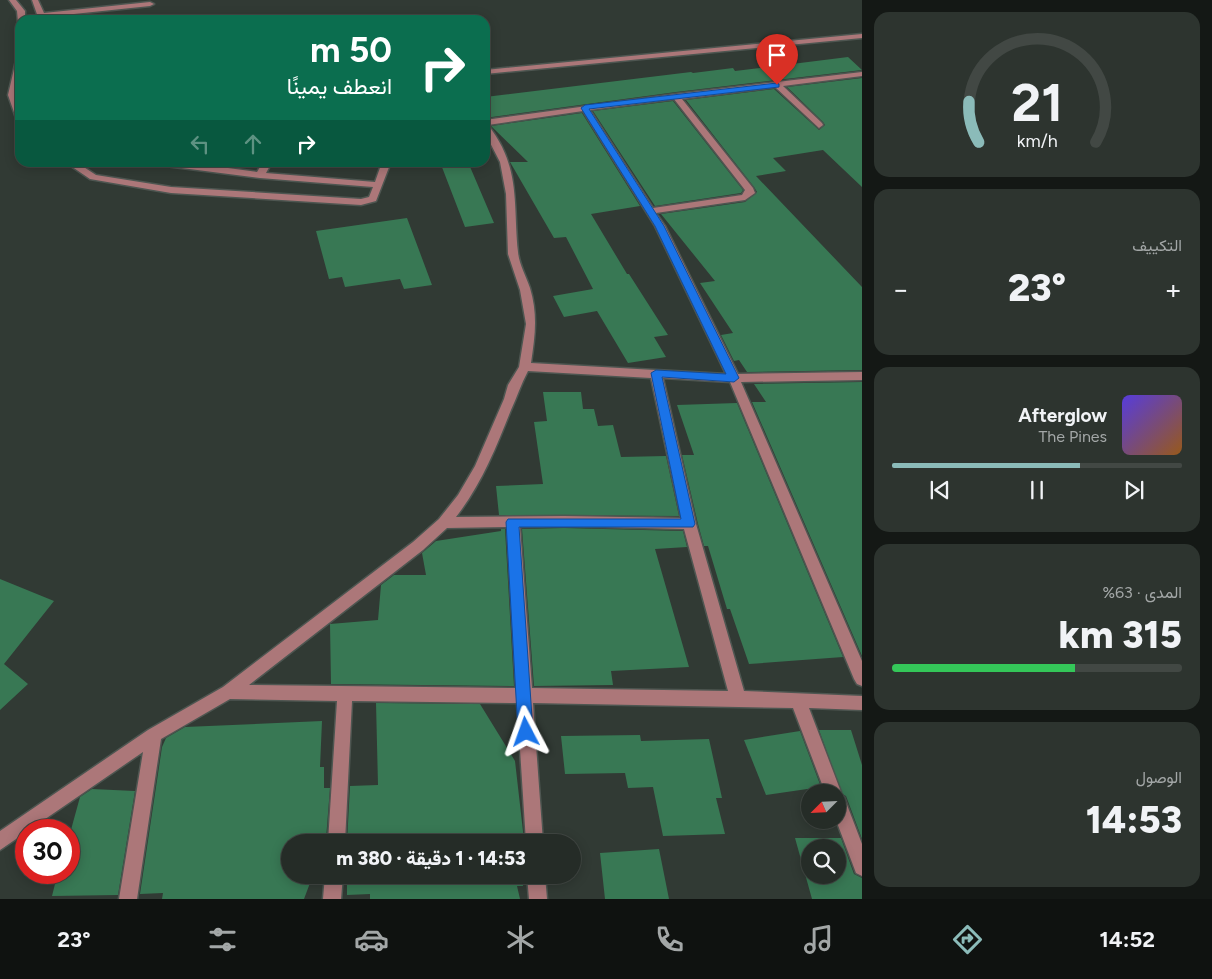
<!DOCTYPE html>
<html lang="ar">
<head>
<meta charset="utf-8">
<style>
	:root { --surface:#252c27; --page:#2d342f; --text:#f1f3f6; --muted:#a3a7a7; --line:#424844; --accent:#8bbbb9 }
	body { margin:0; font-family:Figtree,Vazirmatn,sans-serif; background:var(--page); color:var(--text); direction:rtl; height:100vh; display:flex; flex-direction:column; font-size:19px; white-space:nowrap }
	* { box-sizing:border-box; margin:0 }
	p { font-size:16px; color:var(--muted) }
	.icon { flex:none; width:28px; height:28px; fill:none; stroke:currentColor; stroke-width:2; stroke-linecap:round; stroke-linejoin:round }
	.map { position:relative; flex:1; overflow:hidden; direction:ltr }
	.drawer { display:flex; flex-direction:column; gap:12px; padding:12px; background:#141815; width:350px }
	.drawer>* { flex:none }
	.banner { position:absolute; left:15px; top:15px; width:475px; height:152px; border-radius:15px; box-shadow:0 2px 12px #0003,0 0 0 1px var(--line); direction:rtl; background:#0b6e4f; color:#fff; overflow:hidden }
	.needle { width:32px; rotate:246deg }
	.fabs { position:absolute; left:801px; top:784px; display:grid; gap:10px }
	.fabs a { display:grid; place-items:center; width:45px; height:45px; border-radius:50%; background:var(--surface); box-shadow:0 2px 12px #0003,0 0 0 1px var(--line); font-size:25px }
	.speed { position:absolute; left:15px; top:819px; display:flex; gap:10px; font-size:25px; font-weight:700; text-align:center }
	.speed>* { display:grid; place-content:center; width:65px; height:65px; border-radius:50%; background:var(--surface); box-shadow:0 2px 12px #0003,0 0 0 1px var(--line); line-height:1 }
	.speed .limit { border:8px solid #d22; background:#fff; color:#111 }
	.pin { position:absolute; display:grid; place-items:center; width:42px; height:42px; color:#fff; margin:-51px -21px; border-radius:50% 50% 50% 0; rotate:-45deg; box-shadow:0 0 5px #0007 }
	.pin .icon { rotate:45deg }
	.me { position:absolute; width:55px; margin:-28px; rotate:356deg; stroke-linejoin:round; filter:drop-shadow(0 0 4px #0008) }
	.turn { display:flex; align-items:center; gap:18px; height:105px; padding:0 15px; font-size:22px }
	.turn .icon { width:65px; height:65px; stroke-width:2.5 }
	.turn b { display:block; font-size:35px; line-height:42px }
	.lanes { display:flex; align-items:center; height:48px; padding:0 15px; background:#0003; justify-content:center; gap:25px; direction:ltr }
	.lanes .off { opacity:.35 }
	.big { font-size:38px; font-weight:800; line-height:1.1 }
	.drawer .tile { flex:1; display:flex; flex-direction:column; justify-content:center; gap:8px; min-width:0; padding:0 18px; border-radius:15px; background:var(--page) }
	.drawer .dial { align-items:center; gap:0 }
	.dial svg { height:130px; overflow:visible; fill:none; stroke:var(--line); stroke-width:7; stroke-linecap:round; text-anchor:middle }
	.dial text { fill:var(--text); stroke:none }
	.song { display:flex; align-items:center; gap:15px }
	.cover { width:60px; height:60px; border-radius:8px; background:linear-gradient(135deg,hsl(250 70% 55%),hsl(30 70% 35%)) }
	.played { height:5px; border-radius:2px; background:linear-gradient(90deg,var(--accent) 65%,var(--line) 65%) }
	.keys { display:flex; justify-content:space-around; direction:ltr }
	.heat { display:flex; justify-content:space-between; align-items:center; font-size:28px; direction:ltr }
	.charge { height:8px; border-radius:4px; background:linear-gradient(90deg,#34c759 63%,var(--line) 0) }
	.trip { position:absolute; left:281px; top:834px; width:300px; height:50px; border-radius:25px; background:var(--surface); box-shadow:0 2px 12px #0003,0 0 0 1px var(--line); font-weight:800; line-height:50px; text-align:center; direction:rtl }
	.tab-bar { display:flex; height:80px; justify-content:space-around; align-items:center; background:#0f1210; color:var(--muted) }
	.tab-bar .icon { width:35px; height:35px }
	.tab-bar .active { color:var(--accent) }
	.tab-bar b { font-size:22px; color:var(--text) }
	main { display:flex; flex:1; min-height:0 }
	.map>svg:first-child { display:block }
	.building { fill:#387854; fill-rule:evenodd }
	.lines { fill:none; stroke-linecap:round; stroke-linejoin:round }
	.minor-casing { stroke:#4e5651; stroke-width:3 }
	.minor { fill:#ac7779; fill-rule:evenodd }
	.route { fill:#1a73e8; stroke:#114b97 }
</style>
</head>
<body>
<main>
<section class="drawer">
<div class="tile dial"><svg viewBox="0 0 100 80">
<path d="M14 69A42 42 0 1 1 86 69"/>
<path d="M14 69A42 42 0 0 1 8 44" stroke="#8bbbb9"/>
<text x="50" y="56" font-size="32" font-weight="700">21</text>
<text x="50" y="72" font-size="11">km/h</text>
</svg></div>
<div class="tile"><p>التكييف</p>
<div class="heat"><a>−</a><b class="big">23°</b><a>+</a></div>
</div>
<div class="tile">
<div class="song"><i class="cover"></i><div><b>Afterglow</b><p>The Pines</p></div></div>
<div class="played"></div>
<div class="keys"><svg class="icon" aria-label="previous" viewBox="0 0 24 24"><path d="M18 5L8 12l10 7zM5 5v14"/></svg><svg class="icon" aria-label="pause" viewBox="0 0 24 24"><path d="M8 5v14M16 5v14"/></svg><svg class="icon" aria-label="next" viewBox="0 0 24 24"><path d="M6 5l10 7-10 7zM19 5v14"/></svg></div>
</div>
<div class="tile"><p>المدى · 63%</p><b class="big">315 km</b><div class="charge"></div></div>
<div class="tile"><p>الوصول</p><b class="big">14:53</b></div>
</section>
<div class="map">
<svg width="862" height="899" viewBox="0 0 862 899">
	<rect width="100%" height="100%" fill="#313a34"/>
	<path class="building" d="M848 57 862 70 676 92 485 118V97L691 72 693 73 733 68 735 71Z
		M862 78V187L823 150 773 158 786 171 756 176 862 287V370L747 372 739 360 734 361 721 335 733 333 700 283 715 281 661 214 745 202 757 192 754 187 686 100 774 89 819 130 825 125 823 122 787 87Z
		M673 101 743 190 741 193 655 206 593 111Z
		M582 113 640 206 591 214 627 274H629L668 335 654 337 666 357 628 363 597 311 564 317 553 296 593 289 566 237 554 238 510 162H528L491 126Z
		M440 162H468L494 223 465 227Z
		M407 218 432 285 404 289 400 279 345 287 342 277 329 279 316 231Z
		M862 382V656L752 402H766L754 384Z
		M543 392H581L583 409H594L598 426 613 425 621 457 666 456 679 516 499 515 496 486 543 484 534 422 547 421Z
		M737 403 843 657 749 664 730 609H727L708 546H704L698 524 682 455H694L677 405Z
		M564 528 683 531 687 547 655 549 689 667 611 671 613 685 534 686 522 529Z
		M501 529H505L514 686 331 684 330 624 378 620 381 585 394 575H426L422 553 436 541 501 531Z
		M0 579 54 601 4 664 28 684 0 710Z
		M376 703 480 704 515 761 524 840H518V842H347L350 786 378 785Z
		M322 721 320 767H324V788H330L326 839 325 842H290V875H313L304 899H162L163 893 140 894 162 747 166 738 185 727Z
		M819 730H851L862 765V839L846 796 842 794Z
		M800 731 821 787 766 795 744 740Z
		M640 735 641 741 709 739 722 798H716L725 834 663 836 653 787 628 788 625 773 565 774 561 736Z
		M92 789 135 791 118 895 52 896 58 872H69V837L80 797Z
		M795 838H841L854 874 862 878V899H812ZM810 848H838V875H810Z
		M659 849 669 899H605L600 853Z
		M347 875H522L523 886H517L520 899H370V894L347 895Z"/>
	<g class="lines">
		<defs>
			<path id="minor" d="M9 0H16L25 11V20L18 22 17 11Z
				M32 0H38L44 13 150 2 154 4 150 6 45 17 47 20H39Z
				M862 34V38L485 74V70Z
				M17 56H20V76L16 95 20 106V121L16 118 8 95Z
				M862 72V76L783 86 822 123 823 125 819 128 775 87 682 99 753 188 755 193 745 200 656 213 665 226 738 374 862 372V380L741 382 862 661V686L857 684 854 679 730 382 663 378 696 524 744 691 862 696V710L809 708 841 792 840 795 844 797 862 844V876L856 873 836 820H838V792H825L793 708 533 703 543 842H526L517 703 352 701 345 842H328L337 701 230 699 161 739 137 899H119L143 752 0 850V831L148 730 223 687 413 542 439 519 458 495 475 466 504 399 508 385 519 367 526 324 520 290 508 254 506 194 500 162 485 133V120L676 94ZM674 99 745 190 742 195 653 208 590 110ZM583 111 655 226 726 374 531 363C535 336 538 315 530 288 526 276 519 264 518 252 513 204 521 167 488 125ZM528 371 651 378 681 518 564 516 456 517C481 485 496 448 511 410 517 397 521 384 528 371ZM564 526 684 529 728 691 532 688 520 527ZM507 527 516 688 249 685 423 550 447 528Z
				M65 162H76L96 175 171 187 361 199 369 197 373 187 260 178 158 165 154 162H183L257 172 263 162H272L266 173 375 182 382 162H391L376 201 361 205 171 193 90 179Z
				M325 875H343L341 899H323Z
				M527 875H545L547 899H529Z"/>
		</defs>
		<use href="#minor" class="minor-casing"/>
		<use href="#minor" class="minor"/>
	</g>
	<path class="route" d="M777 83 779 84V87L589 109 664 226 739 378 734 382 662 377 695 524 693 527H519L533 732 531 737 526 739 521 737 518 732 506 522 508 519H681L651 373 656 370 726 374 655 226 581 108 585 105Z"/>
</svg>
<div class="fabs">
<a><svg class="needle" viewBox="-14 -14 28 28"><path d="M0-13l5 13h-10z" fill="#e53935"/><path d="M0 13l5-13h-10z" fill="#a3a7a7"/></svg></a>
<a><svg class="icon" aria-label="search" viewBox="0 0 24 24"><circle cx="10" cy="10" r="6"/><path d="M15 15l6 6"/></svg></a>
</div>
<div class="speed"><div class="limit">30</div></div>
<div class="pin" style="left:777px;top:85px;background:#d93025"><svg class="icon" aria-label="arrive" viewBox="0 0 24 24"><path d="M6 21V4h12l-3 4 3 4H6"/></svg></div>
<svg class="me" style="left:526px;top:732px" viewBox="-20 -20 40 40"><path d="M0-17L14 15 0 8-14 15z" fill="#1a73e8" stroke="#fff" stroke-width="4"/></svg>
<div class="trip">14:53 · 1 دقيقة · 380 m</div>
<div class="banner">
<div class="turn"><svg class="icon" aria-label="right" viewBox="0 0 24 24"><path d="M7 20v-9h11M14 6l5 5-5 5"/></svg><div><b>50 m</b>انعطف يمينًا</div></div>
<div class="lanes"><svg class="icon off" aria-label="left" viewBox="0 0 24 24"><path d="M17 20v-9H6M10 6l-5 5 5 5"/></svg><svg class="icon off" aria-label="ahead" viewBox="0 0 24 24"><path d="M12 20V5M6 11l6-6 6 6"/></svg><svg class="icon" aria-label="right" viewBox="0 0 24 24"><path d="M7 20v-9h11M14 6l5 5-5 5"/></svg></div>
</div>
</div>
</main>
<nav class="tab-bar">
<b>14:52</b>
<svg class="icon active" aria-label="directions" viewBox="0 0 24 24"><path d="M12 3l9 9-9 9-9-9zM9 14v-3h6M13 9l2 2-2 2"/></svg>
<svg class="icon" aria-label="music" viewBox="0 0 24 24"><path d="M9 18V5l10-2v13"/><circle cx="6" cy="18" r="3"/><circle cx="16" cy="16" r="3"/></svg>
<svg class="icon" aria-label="phone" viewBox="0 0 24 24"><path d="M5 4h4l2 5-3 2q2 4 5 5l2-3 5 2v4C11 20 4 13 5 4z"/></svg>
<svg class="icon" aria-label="climate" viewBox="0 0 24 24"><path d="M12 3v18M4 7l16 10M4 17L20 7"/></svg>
<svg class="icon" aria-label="car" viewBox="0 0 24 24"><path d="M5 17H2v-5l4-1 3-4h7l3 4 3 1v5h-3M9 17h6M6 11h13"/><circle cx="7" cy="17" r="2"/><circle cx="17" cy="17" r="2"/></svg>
<svg class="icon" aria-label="filters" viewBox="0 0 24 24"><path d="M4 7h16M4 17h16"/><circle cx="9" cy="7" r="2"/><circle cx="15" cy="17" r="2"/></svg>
<b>23°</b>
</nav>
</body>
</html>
